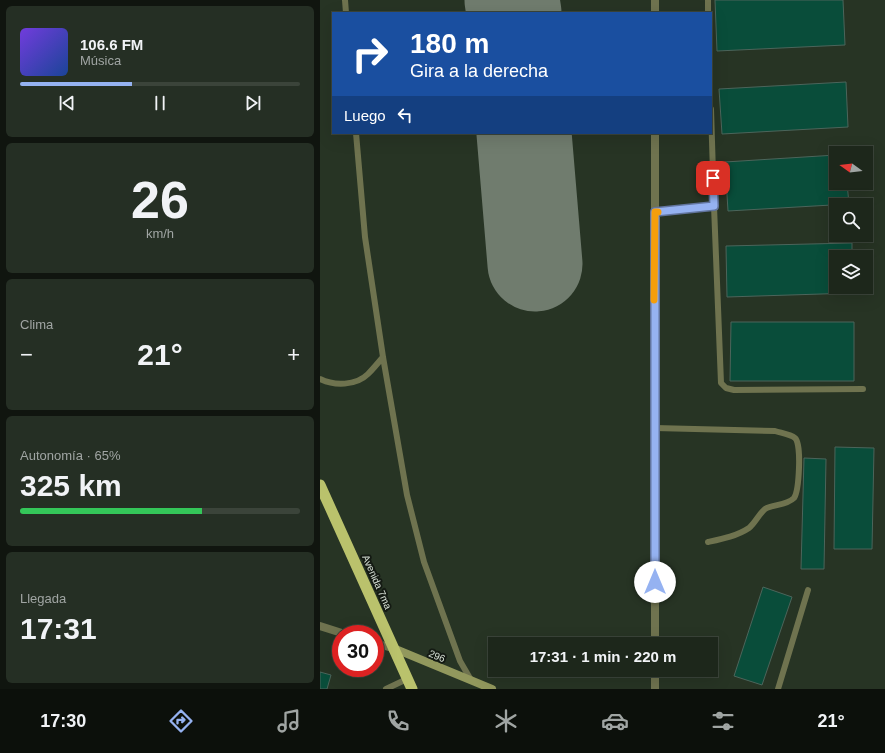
<!DOCTYPE html>
<html lang="es">
<head>
<meta charset="utf-8">
<style>
	:root { --surface:#1d271b; --page:#252f24; --text:#f1f3f6; --muted:#a0a5a3; --line:#3b443a; --accent:#95b2f1 }
	body { margin:0; font-family:Helvetica,sans-serif; background:var(--page); color:var(--text); height:100vh; display:flex; flex-direction:column; font-size:15px; white-space:nowrap }
	* { box-sizing:border-box; margin:0 }
	p { font-size:13px; color:var(--muted) }
	.icon { flex:none; width:22px; height:22px; fill:none; stroke:currentColor; stroke-width:2; stroke-linecap:round; stroke-linejoin:round }
	.map { position:relative; flex:1; overflow:hidden }
	.drawer { display:flex; flex-direction:column; gap:6px; padding:6px; background:#10150f; width:320px }
	.drawer>* { flex:none }
	.hud { position:absolute; left:12px; top:12px; width:380px; height:122px; border-radius:0px; box-shadow:0 4px 16px #0002,0 0 0 1px var(--line); background:#1a4fa0; color:#fff; overflow:hidden }
	.needle { width:26px; rotate:285deg }
	.fabs { position:absolute; left:509px; top:146px; display:grid; gap:8px }
	.fabs a { display:grid; place-items:center; width:44px; height:44px; border-radius:0px; background:var(--surface); box-shadow:0 4px 16px #0002,0 0 0 1px var(--line); font-size:20px }
	.speed { position:absolute; left:12px; top:625px; display:flex; gap:8px; font-size:20px; font-weight:700; text-align:center }
	.speed>* { display:grid; place-content:center; width:52px; height:52px; border-radius:50%; background:var(--surface); box-shadow:0 4px 16px #0002,0 0 0 1px var(--line); line-height:1 }
	.speed .limit { border:6px solid #d22; background:#fff; color:#111 }
	.pin { position:absolute; display:grid; place-items:center; width:34px; height:34px; color:#fff; margin:-17px; border-radius:8px; box-shadow:0 2px 6px #0006 }
	.me { position:absolute; width:44px; margin:-22px; rotate:0deg; stroke-linejoin:round; filter:drop-shadow(0 0 3px #0008) }
	.turn { display:flex; align-items:center; gap:14px; height:84px; padding:0 12px; font-size:18px }
	.turn .icon { width:52px; height:52px; stroke-width:2.5 }
	.turn b { display:block; font-size:28px; line-height:34px }
	.then { display:flex; align-items:center; height:38px; padding:0 12px; background:#0003; gap:8px; font-size:15px }
	.big { font-size:30px; font-weight:800; line-height:1.1 }
	.drawer .card { flex:1; display:flex; flex-direction:column; justify-content:center; gap:6px; min-width:0; padding:0 14px; border-radius:6px; background:var(--page) }
	.drawer .dial { align-items:center; gap:0 }
	.dial b { font-size:52px; line-height:1 }
	.song { display:flex; align-items:center; gap:12px }
	.cover { width:48px; height:48px; border-radius:6px; background:linear-gradient(135deg,hsl(260 70% 55%),hsl(220 70% 35%)) }
	.played { height:4px; border-radius:2px; background:linear-gradient(90deg,var(--accent) 40%,var(--line) 40%) }
	.keys { display:flex; justify-content:space-around; direction:ltr }
	.heat { display:flex; justify-content:space-between; align-items:center; font-size:22px; direction:ltr }
	.charge { height:6px; border-radius:3px; background:linear-gradient(90deg,#34c759 65%,var(--line) 0) }
	.trip { position:absolute; left:168px; top:637px; width:230px; height:40px; border-radius:0px; background:var(--surface); box-shadow:0 4px 16px #0002,0 0 0 1px var(--line); font-weight:800; line-height:40px; text-align:center }
	.tab-bar { display:flex; height:64px; justify-content:space-around; align-items:center; background:#0c100b; color:var(--muted) }
	.tab-bar .icon { width:28px; height:28px }
	.tab-bar .selected { color:var(--accent) }
	.tab-bar b { font-size:18px; color:var(--text) }
	main { display:flex; flex:1; min-height:0 }
	.map>svg:first-child { display:block }
	.lines { fill:none; stroke-linecap:round; stroke-linejoin:round }
	.runway { stroke:#707c6e; stroke-width:95 }
	.building { fill:#094d3a; stroke:#4c655b }
	.service { stroke:#6f734f; stroke-width:6 }
	.minor { stroke:#6f734f; stroke-width:8 }
	.tertiary { stroke:#6f734f; stroke-width:8 }
	.secondary { stroke:#92985d; stroke-width:8 }
	.trunk { stroke:#bac26c; stroke-width:11 }
	.route-casing { stroke:#61749d; stroke-width:10 }
	.route { stroke:#95b2f1; stroke-width:7 }
	.slow { stroke:#f59e0b; stroke-width:7 }
	.labels { text-anchor:middle; dominant-baseline:central; stroke-width:4; stroke-linejoin:round; paint-order:stroke }
	.street-label { font-size:10px; fill:#d8e1d7; stroke:#141a13 }
</style>
</head>
<body>
<main>
<section class="drawer">
<div class="card">
<div class="song"><i class="cover"></i><div><b>106.6 FM</b><p>Música</p></div></div>
<div class="played"></div>
<div class="keys"><svg class="icon" aria-label="previous" viewBox="0 0 24 24"><path d="M18 5L8 12l10 7zM5 5v14"/></svg><svg class="icon" aria-label="pause" viewBox="0 0 24 24"><path d="M8 5v14M16 5v14"/></svg><svg class="icon" aria-label="next" viewBox="0 0 24 24"><path d="M6 5l10 7-10 7zM19 5v14"/></svg></div>
</div>
<div class="card dial"><b>26</b><p>km/h</p></div>
<div class="card"><p>Clima</p>
<div class="heat"><a>−</a><b class="big">21°</b><a>+</a></div>
</div>
<div class="card"><p>Autonomía · 65%</p><b class="big">325 km</b><div class="charge"></div></div>
<div class="card"><p>Llegada</p><b class="big">17:31</b></div>
</section>
<div class="map">
<svg width="565" height="689" viewBox="0 0 565 689">
	<rect width="100%" height="100%" fill="#273424"/>
	<g class="lines">
		<path class="runway" d="M192 0 194 13
			M204 133 215 264"/>
	</g>
	<path class="building" d="M395 0H523L525 45 397 51Z
		M526 82 528 127 402 134 399 89Z
		M516 155V183H527L529 204 408 211 405 162Z
		M532 243V257H516V287H533V293L407 297 406 246Z
		M411 322H534V381H410Z
		M515 447 554 448 552 549H514Z
		M484 458 506 459 504 569H481Z
		M443 587 472 597 442 685 414 676Z
		M0 672 11 675 7 689H0Z"/>
	<g class="lines">
		<path class="service" d="M25 0 26 13
			M388 0V13
			M36 133 45 237 63 357 87 495 104 562 140 661 151 680
			M394 206 401 383 406 388 414 390 543 389
			M335 212 394 206 391 109
			M0 379C14 386 36 386 48 374 53 369 58 363 63 357
			M335 428 455 431C461 433 470 434 475 438 482 444 479 491 474 498 466 506 453 504 445 509 439 514 435 523 429 528 417 536 402 539 388 542
			M66 689 87 679
			M458 689 488 590"/>
		<path class="minor" d="M335 13V0
			M335 133V644
			M335 670V689"/>
		<path class="tertiary" d="M0 626 25 634
			M55 643 72 648"/>
		<path class="secondary" d="M73 648 172 689"/>
		<path class="trunk" d="M0 485 92 689"/>
	</g>
	<g class="lines">
		<defs>
			<path id="route" d="M335 582V212L394 206 393 178"/>
		</defs>
		<use href="#route" class="route-casing"/>
		<use href="#route" class="route"/>
		<path class="slow" d="M334 300 335 212H338"/>
	</g>
	<g class="labels">
		<g class="street-label">
			<text transform="translate(57 582) rotate(66)">Avenida 7ma</text>
			<text transform="translate(117 656) rotate(23)">296</text>
		</g>
	</g>
</svg>
<div class="fabs">
<a><svg class="needle" viewBox="-14 -14 28 28"><path d="M0-13l5 13h-10z" fill="#e53935"/><path d="M0 13l5-13h-10z" fill="#a0a5a3"/></svg></a>
<a><svg class="icon" aria-label="search" viewBox="0 0 24 24"><circle cx="10" cy="10" r="6"/><path d="M15 15l6 6"/></svg></a>
<a><svg class="icon" aria-label="layers" viewBox="0 0 24 24"><path d="M12 4l9 5-9 5-9-5zM3 14l9 5 9-5"/></svg></a>
</div>
<div class="speed"><div class="limit">30</div></div>
<div class="pin" style="left:393px;top:178px;background:#d93025"><svg class="icon" aria-label="arrive" viewBox="0 0 24 24"><path d="M6 21V4h12l-3 4 3 4H6"/></svg></div>
<svg class="me" style="left:335px;top:582px" viewBox="-20 -20 40 40"><circle r="19" fill="#fff"/><path d="M0-13L10 11 0 6-10 11z" fill="#95b2f1"/></svg>
<div class="trip">17:31 · 1 min · 220 m</div>
<div class="hud">
<div class="turn"><svg class="icon" aria-label="right" viewBox="0 0 24 24"><path d="M7 20v-9h11M14 6l5 5-5 5"/></svg><div><b>180 m</b>Gira a la derecha</div></div>
<div class="then">Luego<svg class="icon" aria-label="left" viewBox="0 0 24 24"><path d="M17 20v-9H6M10 6l-5 5 5 5"/></svg></div>
</div>
</div>
</main>
<nav class="tab-bar">
<b>17:30</b>
<svg class="icon selected" aria-label="directions" viewBox="0 0 24 24"><path d="M12 3l9 9-9 9-9-9zM9 14v-3h6M13 9l2 2-2 2"/></svg>
<svg class="icon" aria-label="music" viewBox="0 0 24 24"><path d="M9 18V5l10-2v13"/><circle cx="6" cy="18" r="3"/><circle cx="16" cy="16" r="3"/></svg>
<svg class="icon" aria-label="phone" viewBox="0 0 24 24"><path d="M5 4h4l2 5-3 2q2 4 5 5l2-3 5 2v4C11 20 4 13 5 4z"/></svg>
<svg class="icon" aria-label="climate" viewBox="0 0 24 24"><path d="M12 3v18M4 7l16 10M4 17L20 7"/></svg>
<svg class="icon" aria-label="car" viewBox="0 0 24 24"><path d="M5 17H2v-5l4-1 3-4h7l3 4 3 1v5h-3M9 17h6M6 11h13"/><circle cx="7" cy="17" r="2"/><circle cx="17" cy="17" r="2"/></svg>
<svg class="icon" aria-label="filters" viewBox="0 0 24 24"><path d="M4 7h16M4 17h16"/><circle cx="9" cy="7" r="2"/><circle cx="15" cy="17" r="2"/></svg>
<b>21°</b>
</nav>
</body>
</html>
